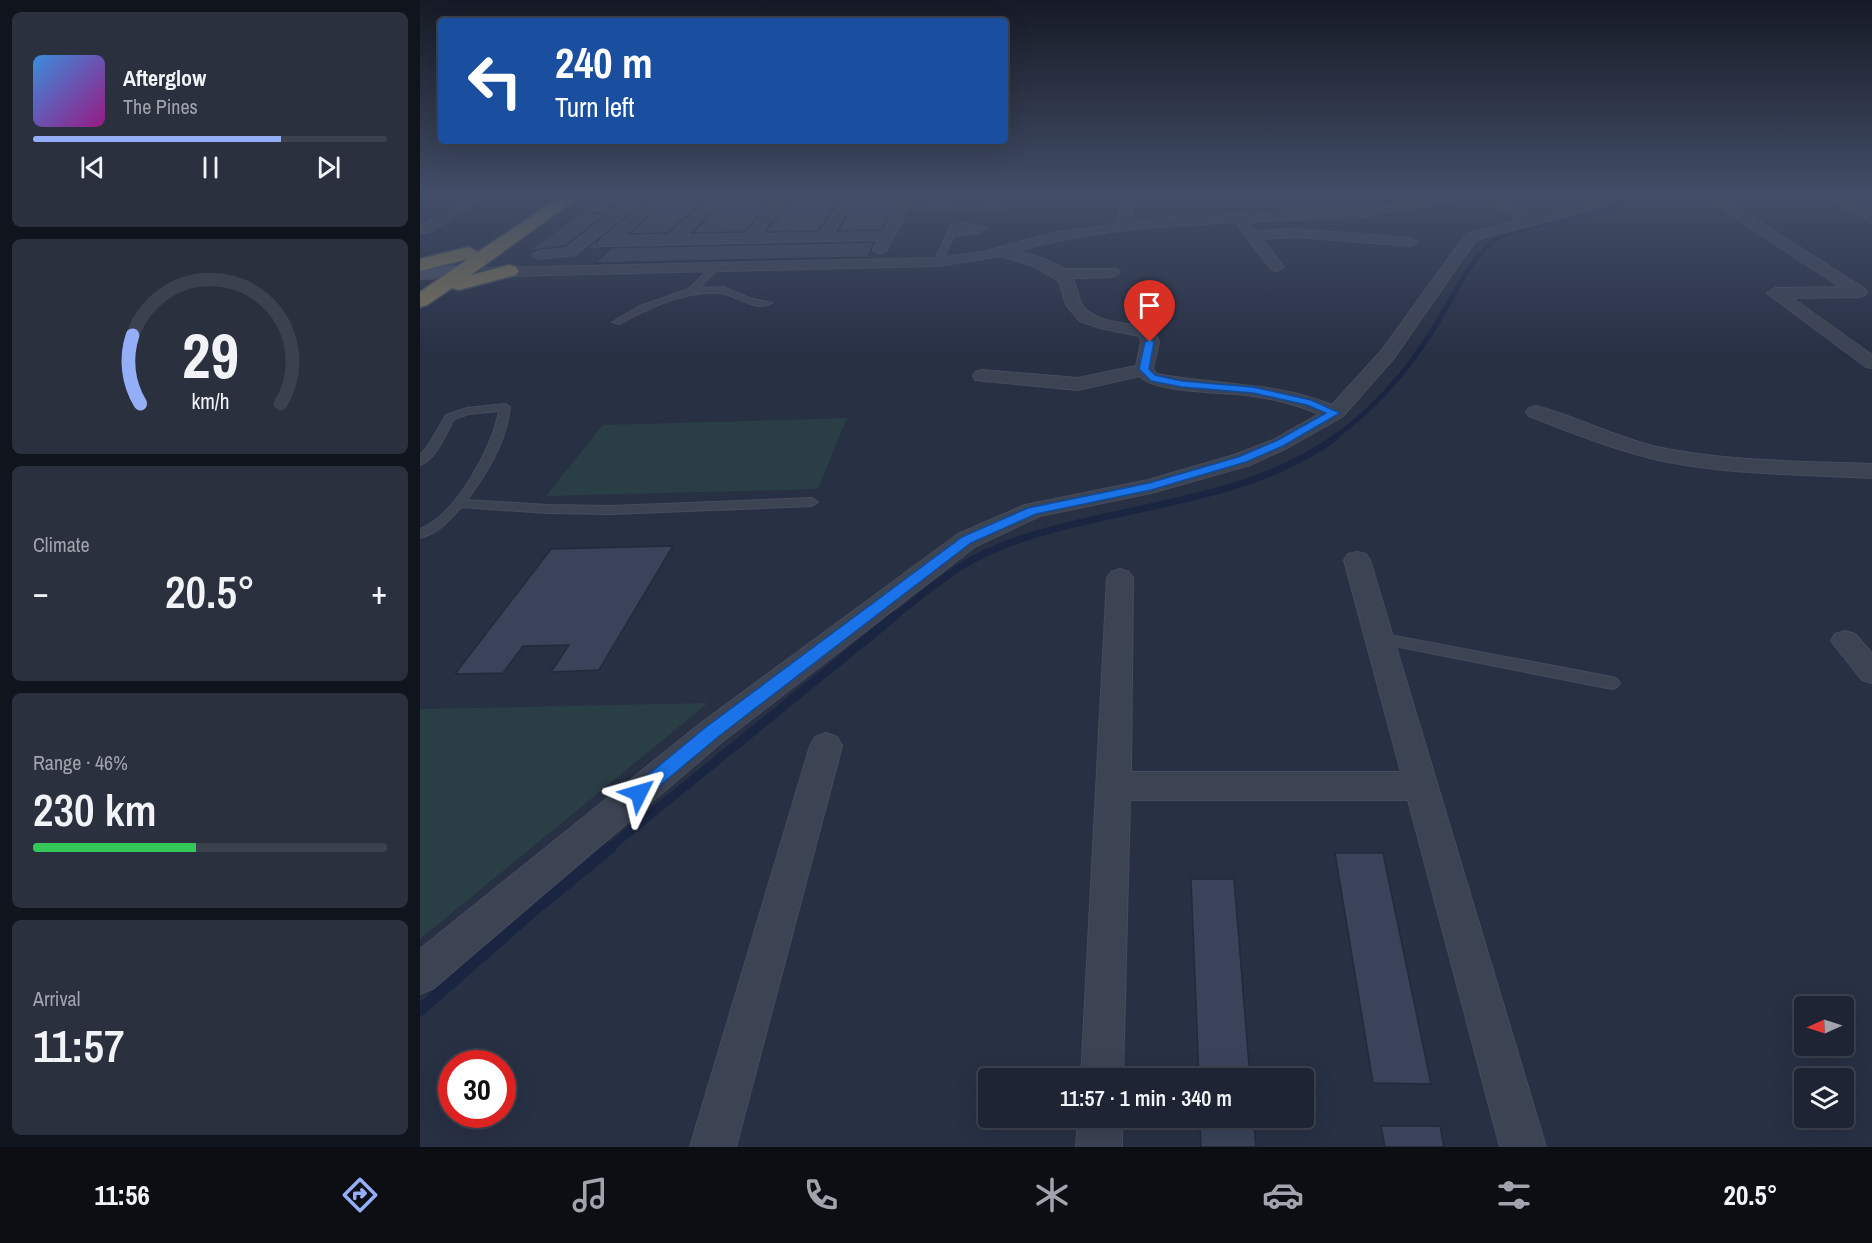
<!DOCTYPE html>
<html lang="en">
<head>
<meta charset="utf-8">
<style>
	:root { --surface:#1e2433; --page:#2b303f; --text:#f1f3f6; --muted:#a1a4ac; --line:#3c414e; --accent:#94aef7 }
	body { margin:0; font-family:"Archivo Narrow",sans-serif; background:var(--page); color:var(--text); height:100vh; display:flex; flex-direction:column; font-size:22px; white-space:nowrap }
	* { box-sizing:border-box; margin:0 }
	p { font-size:20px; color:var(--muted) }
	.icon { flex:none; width:33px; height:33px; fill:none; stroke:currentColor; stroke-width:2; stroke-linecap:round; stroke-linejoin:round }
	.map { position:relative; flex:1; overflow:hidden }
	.sheet { display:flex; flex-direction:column; gap:12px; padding:12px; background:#10141c; width:420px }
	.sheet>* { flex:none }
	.top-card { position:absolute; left:18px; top:18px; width:570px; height:126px; border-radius:6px; box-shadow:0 6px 24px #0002,0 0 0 2px var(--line); background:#1a4fa0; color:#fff; overflow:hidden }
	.needle { width:39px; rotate:267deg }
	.controls { position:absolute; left:1374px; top:996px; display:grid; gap:12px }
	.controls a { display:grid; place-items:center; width:60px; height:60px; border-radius:6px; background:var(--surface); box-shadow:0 6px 24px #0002,0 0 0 2px var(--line); font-size:30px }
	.speed { position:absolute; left:18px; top:1050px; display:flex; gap:12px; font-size:30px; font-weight:700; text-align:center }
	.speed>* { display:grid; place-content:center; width:78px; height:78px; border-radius:50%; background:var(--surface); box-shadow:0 6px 24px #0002,0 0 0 2px var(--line); line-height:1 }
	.speed .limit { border:9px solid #d22; background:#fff; color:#111 }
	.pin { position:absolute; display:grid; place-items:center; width:51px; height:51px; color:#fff; margin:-62px -26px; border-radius:50% 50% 50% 0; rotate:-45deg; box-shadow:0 0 6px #0007 }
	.pin .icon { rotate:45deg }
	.me { position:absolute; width:66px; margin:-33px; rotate:50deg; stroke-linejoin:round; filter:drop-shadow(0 0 4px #0008) }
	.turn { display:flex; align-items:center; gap:21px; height:126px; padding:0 18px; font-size:27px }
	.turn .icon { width:78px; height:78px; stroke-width:2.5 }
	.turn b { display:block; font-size:42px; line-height:51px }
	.big { font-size:45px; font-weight:600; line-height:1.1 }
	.sheet .tile { flex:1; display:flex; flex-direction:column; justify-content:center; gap:9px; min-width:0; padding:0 21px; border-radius:9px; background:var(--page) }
	.sheet .dial { align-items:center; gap:0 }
	.dial svg { height:156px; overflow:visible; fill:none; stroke:var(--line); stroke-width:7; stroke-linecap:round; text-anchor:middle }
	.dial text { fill:var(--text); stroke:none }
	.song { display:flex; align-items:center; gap:18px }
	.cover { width:72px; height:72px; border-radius:9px; background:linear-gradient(135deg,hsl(210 70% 55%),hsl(310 70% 35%)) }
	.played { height:6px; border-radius:3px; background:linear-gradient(90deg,var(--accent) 70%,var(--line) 70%) }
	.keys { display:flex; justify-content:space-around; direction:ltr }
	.heat { display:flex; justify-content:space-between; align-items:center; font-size:33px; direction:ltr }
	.charge { height:9px; border-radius:4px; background:linear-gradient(90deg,#34c759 46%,var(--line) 0) }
	.trip { position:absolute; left:558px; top:1068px; width:336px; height:60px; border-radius:6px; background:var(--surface); box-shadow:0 6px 24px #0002,0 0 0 2px var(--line); font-weight:600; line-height:60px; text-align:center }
	.dock { display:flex; height:96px; justify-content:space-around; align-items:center; background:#0c0e14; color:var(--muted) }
	.dock .icon { width:42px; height:42px }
	.dock .on { color:var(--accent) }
	.dock b { font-size:27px; color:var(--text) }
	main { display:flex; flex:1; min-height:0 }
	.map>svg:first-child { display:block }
	.green { fill:#2a3e45 }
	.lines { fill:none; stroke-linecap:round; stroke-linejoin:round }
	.stream-far4 { stroke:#1a2542; stroke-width:4.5 }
	.stream-far3 { stroke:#1a2542; stroke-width:5 }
	.stream-far2 { stroke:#1a2542; stroke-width:7 }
	.stream-far1 { stroke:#1a2542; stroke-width:9 }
	.stream { stroke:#1a2542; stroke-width:12 }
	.building { fill:#3a4359; stroke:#232a3b; stroke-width:1.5 }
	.lane-casing { stroke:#464c5d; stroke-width:2 }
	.street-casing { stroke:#464c5d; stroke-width:2 }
	.secondary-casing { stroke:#464c5d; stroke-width:3 }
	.highway-casing { stroke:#444b5b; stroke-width:3 }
	.lane { fill:#3c4353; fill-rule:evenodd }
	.street { fill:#3c4353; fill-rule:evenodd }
	.secondary { fill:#4a5166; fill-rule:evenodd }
	.highway { fill:#797159; fill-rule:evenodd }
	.route { fill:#1a73e8; stroke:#114b97; stroke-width:1.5 }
</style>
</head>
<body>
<main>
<section class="sheet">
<div class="tile">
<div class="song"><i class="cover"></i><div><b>Afterglow</b><p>The Pines</p></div></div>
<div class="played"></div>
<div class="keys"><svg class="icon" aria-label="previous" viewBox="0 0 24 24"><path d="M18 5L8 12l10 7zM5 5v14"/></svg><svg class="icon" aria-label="pause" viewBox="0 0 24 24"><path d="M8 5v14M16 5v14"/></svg><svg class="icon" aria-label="next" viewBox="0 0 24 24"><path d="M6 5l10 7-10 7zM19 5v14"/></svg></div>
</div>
<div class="tile dial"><svg viewBox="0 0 100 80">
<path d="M14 69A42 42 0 1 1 86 69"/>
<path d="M14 69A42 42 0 0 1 10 34" stroke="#94aef7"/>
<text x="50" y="56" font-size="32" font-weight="700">29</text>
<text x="50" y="72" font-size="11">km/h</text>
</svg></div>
<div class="tile"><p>Climate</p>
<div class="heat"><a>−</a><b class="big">20.5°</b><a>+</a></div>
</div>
<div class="tile"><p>Range · 46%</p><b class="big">230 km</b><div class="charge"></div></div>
<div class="tile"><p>Arrival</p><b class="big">11:57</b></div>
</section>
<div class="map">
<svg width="1452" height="1147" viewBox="0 0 1452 1147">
	<rect width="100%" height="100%" fill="#283044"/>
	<path class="green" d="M427 418 398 489 126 496 183 425Z
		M288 703 0 939V709Z"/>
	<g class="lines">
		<path class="stream-far4" d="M1030 300C1043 277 1062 244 1087 233L1182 212 1193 208 1201 193"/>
		<path class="stream-far3" d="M914 438C965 401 1001 354 1031 299"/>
		<path class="stream-far2" d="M474 617C504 593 535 566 572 550 680 504 818 509 916 437"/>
		<path class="stream-far1" d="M189 848 476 615"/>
		<path class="stream" d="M0 1010 115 909 191 847"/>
	</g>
	<path class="building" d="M190 193H237L204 219 206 214 202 211 208 209 204 204 171 206Z
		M255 193H293L248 233 209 234Z
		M311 193H359L324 232 272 233Z
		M376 193H424L398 231 345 232Z
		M441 193H482L462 230 417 231Z
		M587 200V210L489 212 494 202Z
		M170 207 169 210 173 213 188 212 145 246 108 251Z
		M179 239 177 244 181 248 454 242 448 257 174 263 191 249H166Z
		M253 546 179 670 131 672 149 645 103 646 83 673 35 674 131 549Z
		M915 853H963L1011 1084 953 1083Z
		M771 879H814L830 1078H779Z
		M780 1124 834 1125 836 1147H781Z
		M961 1126H1020L1024 1147H965Z"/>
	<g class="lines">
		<defs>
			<path id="lane" d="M1238 193H1259L1297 198 1294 200Z
				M204 206 206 209 174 211 171 209 174 207Z
				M542 223 567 228 558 233 534 236 522 262 515 264 514 262 530 227ZM543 227 556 229 536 231Z
				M293 265 300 267 279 288 303 287 329 298 352 303C337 313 315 294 300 293 265 290 229 308 199 324L192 322 220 306 269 289Z
				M85 404 90 407C86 443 68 471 47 500L127 505 191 506 392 498 398 502 392 506 191 514 127 513 41 507C29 521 18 533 0 538V529C36 515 73 447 79 411L49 414 34 419C26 433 16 460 0 465V455L10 443 26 415 47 408Z
				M959 633 1192 677 1197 679 1200 683 1197 687 1192 689 959 643 954 642 952 638 954 634Z"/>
			<path id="street" d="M58 193H72L8 233H0V226Z
				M240 193H253L203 236 249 235 296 193H309L266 235 325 234 362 193H374L340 234 399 233 427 193H439L413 233 463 232 484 193H647L641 197 493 200 467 250 460 254 453 250 458 240 181 246 179 243 181 240Z
				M703 193H715L711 222 748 217 942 209 1036 193H1069L1113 217 1165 203 1175 193H1187L1175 209 1056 240 974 358 922 417 867 448 830 465 731 493 620 516 556 546 303 741 14 988 0 994V949L281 723 538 534 605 505 728 480 814 455 853 440 899 414C878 405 854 399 832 396 808 392 733 393 720 376L658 390 555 380 553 376 555 372 562 370 658 378 716 366 721 342 719 336 680 328 660 321 646 305 639 281 613 266 581 256 518 266 42 277 34 272 37 269 518 258 562 252 633 233 697 224ZM1057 196 1100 220 1046 234 962 350 912 405C856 382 795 385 737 374L733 369 739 342 732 328C713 324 673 323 662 305 657 296 658 287 652 278L692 277 697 275 700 272 697 269H644L624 259 597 251C669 231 745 225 820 222L817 225 819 228 852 270 857 271 864 267 842 239 875 237 991 246 998 242 991 238 875 229 836 231 827 222 942 217Z
				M1297 193H1352L1346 197 1304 199 1445 289 1447 292 1445 295 1439 297 1372 298 1452 355V368L1446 367 1347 293 1355 288 1420 287 1290 201 1288 198Z
				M1397 193H1412L1452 214V223Z
				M197 211 204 215 202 218 155 255 119 259 112 255 119 251 146 248 192 212Z
				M1116 406C1159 417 1198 439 1242 448 1311 462 1382 461 1452 464V478C1382 474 1312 475 1243 461 1197 451 1153 433 1109 416L1106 412 1109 408Z
				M937 552 946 554 950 560 1126 1147H1080L988 800H710L703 1078H661L687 578 691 572 700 569 709 572 713 578 711 772H981L924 560 928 554Z
				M1425 631 1435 634 1452 653V683L1442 680 1411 641 1415 634Z
				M406 733 417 737 422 746 316 1147H270L390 746 395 737Z
				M658 1118H702V1147H656Z"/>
			<path id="secondary" d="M42 266 49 268 52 272 49 276 0 279V267Z"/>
			<path id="highway" d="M146 193H164L51 275 89 265 96 267 99 271 96 275 39 290 32 288 7 305 0 307V292L48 259 0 271V259L49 247 58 252Z"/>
		</defs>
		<use href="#lane" class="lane-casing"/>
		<use href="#street" class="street-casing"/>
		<use href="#secondary" class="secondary-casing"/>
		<use href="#highway" class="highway-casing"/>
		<use href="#lane" class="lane"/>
		<use href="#street" class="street"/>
		<use href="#secondary" class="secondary"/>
		<use href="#highway" class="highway"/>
	</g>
	<linearGradient id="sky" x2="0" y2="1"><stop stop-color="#161a25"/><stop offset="0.55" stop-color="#424e67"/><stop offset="1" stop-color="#424e67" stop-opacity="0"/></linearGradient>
	<rect width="1452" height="353" fill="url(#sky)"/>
	<path class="route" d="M730 339 734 342 729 369 735 375 762 381 833 387 891 400 920 413 863 446 826 462 731 490 616 514 551 543 298 737 225 798 219 801 213 798 210 793 213 787 286 727 542 537 608 508 729 483 818 457 856 441 906 413 887 405 833 393 762 387 731 381 719 369 725 342Z"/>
</svg>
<div class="controls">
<a><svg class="needle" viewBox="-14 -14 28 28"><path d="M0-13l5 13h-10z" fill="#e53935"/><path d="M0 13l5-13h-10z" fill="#a1a4ac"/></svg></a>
<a><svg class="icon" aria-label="layers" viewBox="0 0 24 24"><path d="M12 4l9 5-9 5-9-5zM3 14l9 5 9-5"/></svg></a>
</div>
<div class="speed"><div class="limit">30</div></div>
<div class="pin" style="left:730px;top:342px;background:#d93025"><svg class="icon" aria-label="arrive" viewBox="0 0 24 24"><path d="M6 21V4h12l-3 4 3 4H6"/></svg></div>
<svg class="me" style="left:219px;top:793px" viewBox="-20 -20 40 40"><path d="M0-17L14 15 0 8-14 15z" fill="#1a73e8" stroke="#fff" stroke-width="4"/></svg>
<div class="trip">11:57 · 1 min · 340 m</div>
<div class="top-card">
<div class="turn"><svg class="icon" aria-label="left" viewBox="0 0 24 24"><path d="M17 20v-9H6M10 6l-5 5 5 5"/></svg><div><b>240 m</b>Turn left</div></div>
</div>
</div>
</main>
<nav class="dock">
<b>11:56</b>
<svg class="icon on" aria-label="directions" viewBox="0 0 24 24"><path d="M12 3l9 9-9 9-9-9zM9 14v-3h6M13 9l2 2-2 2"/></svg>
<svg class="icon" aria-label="music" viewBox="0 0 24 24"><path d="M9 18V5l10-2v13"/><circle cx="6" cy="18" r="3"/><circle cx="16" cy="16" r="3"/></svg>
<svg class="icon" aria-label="phone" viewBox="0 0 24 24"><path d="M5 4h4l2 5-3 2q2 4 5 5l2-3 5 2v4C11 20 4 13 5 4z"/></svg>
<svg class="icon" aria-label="climate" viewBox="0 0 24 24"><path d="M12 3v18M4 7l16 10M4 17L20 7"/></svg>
<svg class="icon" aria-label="car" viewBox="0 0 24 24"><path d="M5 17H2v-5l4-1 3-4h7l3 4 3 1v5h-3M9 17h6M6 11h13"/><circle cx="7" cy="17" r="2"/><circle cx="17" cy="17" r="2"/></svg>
<svg class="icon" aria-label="filters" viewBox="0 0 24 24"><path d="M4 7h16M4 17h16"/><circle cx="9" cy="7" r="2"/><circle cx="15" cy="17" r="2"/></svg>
<b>20.5°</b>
</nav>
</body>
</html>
